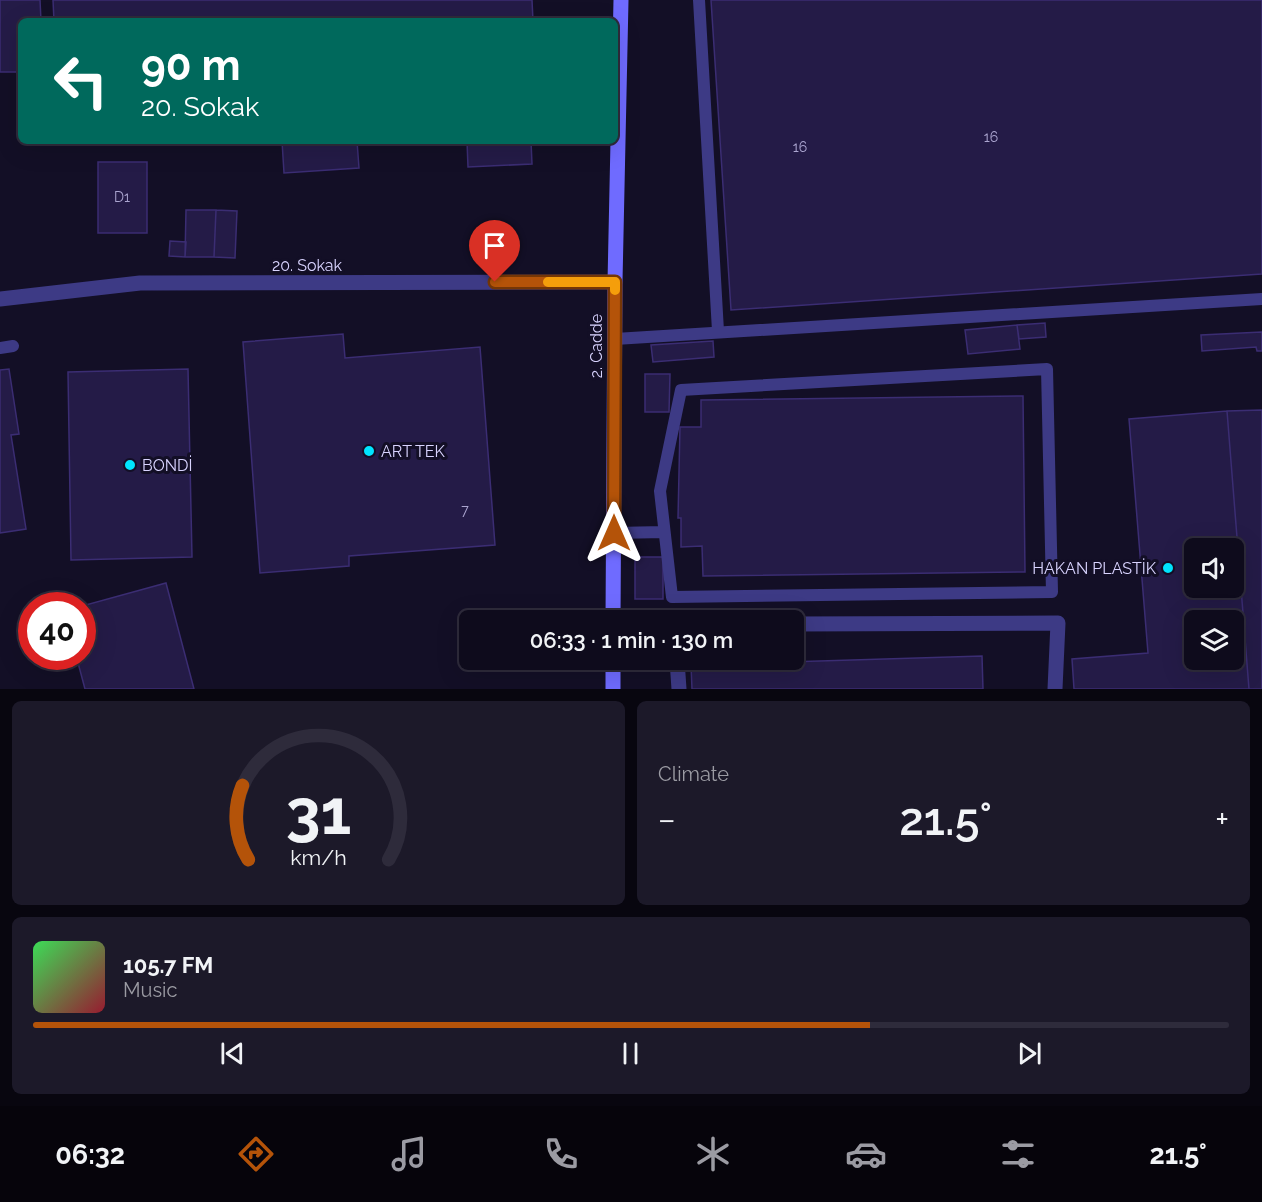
<!DOCTYPE html>
<html lang="en">
<head>
<meta charset="utf-8">
<style>
	:root { --surface:#0e0b1c; --page:#1c1929; --text:#f1f3f6; --muted:#9b9ba3; --line:#2e2b3b; --accent:#b45309 }
	body { margin:0; font-family:Raleway,sans-serif; background:var(--page); color:var(--text); height:100vh; display:flex; flex-direction:column; font-size:22px; white-space:nowrap }
	* { box-sizing:border-box; margin:0 }
	p { font-size:20px; color:var(--muted) }
	.icon { flex:none; width:33px; height:33px; fill:none; stroke:currentColor; stroke-width:2; stroke-linecap:round; stroke-linejoin:round }
	.map { position:relative; height:689px; overflow:hidden }
	.sheet { display:flex; flex-direction:column; gap:12px; padding:12px; background:#08060f; flex:1 }
	.sheet>* { flex:none }
	.banner { position:absolute; left:18px; top:18px; width:600px; height:126px; border-radius:9px; box-shadow:0 6px 24px #0002,0 0 0 2px var(--line); background:#00695c; color:#fff; overflow:hidden }
	.tools { position:absolute; left:1184px; top:538px; display:grid; gap:12px }
	.tools a { display:grid; place-items:center; width:60px; height:60px; border-radius:9px; background:var(--surface); box-shadow:0 6px 24px #0002,0 0 0 2px var(--line); font-size:30px }
	.speed { position:absolute; left:18px; top:592px; display:flex; gap:12px; font-size:30px; font-weight:700; text-align:center }
	.speed>* { display:grid; place-content:center; width:78px; height:78px; border-radius:50%; background:var(--surface); box-shadow:0 6px 24px #0002,0 0 0 2px var(--line); line-height:1 }
	.speed .limit { border:9px solid #d22; background:#fff; color:#111 }
	.pin { position:absolute; display:grid; place-items:center; width:51px; height:51px; color:#fff; margin:-62px -26px; border-radius:50% 50% 50% 0; rotate:-45deg; box-shadow:0 0 6px #0007 }
	.pin .icon { rotate:45deg }
	.me { position:absolute; width:66px; margin:-33px; rotate:0deg; stroke-linejoin:round; filter:drop-shadow(0 0 4px #0008) }
	.turn { display:flex; align-items:center; gap:21px; height:126px; padding:0 24px; font-size:27px }
	.turn .icon { width:78px; height:78px; stroke-width:2.5 }
	.turn b { display:block; font-size:42px; line-height:51px }
	.big { font-size:45px; font-weight:600; line-height:1.1 }
	.sheet .card { flex:1; display:flex; flex-direction:column; justify-content:center; gap:9px; min-width:0; padding:0 21px; border-radius:9px; background:var(--page) }
	.sheet .dial { align-items:center; gap:0 }
	.dial svg { height:156px; overflow:visible; fill:none; stroke:var(--line); stroke-width:7; stroke-linecap:round; text-anchor:middle }
	.dial text { fill:var(--text); stroke:none }
	.song { display:flex; align-items:center; gap:18px }
	.cover { width:72px; height:72px; border-radius:9px; background:linear-gradient(135deg,hsl(130 70% 55%),hsl(350 70% 35%)) }
	.played { height:6px; border-radius:3px; background:linear-gradient(90deg,var(--accent) 70%,var(--line) 70%) }
	.keys { display:flex; justify-content:space-around; direction:ltr }
	.heat { display:flex; justify-content:space-between; align-items:center; font-size:33px; direction:ltr }
	.sheet .tiles { flex:1; display:grid; gap:12px; grid-template-columns:1fr 1fr }
	.card:last-child { grid-column:span 2 }
	.trip { position:absolute; left:459px; top:610px; width:345px; height:60px; border-radius:9px; background:var(--surface); box-shadow:0 6px 24px #0002,0 0 0 2px var(--line); font-weight:600; line-height:60px; text-align:center }
	.tabs { display:flex; height:96px; justify-content:space-around; align-items:center; background:#06040b; color:var(--muted) }
	.tabs .icon { width:42px; height:42px }
	.tabs .active { color:var(--accent) }
	.tabs b { font-size:27px; color:var(--text) }
	.map>svg:first-child { display:block }
	.building { fill:#241b47; stroke:#3b2d73; stroke-width:1.5; fill-rule:evenodd }
	.lines { fill:none; stroke-linecap:round; stroke-linejoin:round }
	.lane { stroke:#3d3a85; stroke-width:12 }
	.street { stroke:#3d3a85; stroke-width:15 }
	.secondary { stroke:#6f6bff; stroke-width:15 }
	.route-casing { stroke:#753606; stroke-width:15 }
	.route { stroke:#b45309; stroke-width:10 }
	.slow { stroke:#f59e0b; stroke-width:10 }
	.poi-dot { fill:#00e5ff; stroke:#130f26; stroke-width:2 }
	.labels { text-anchor:middle; dominant-baseline:central; stroke-width:6; stroke-linejoin:round; paint-order:stroke }
	.number-label { font-size:14px; fill:#aca6d1 }
	.street-label { font-size:16px; fill:#d9d4ff; stroke:#130f26 }
	.poi-label { font-size:16px; fill:#d9d4ff; stroke:#130f26; text-anchor:start }
</style>
</head>
<body>
<div class="map">
<svg width="1262" height="689" viewBox="0 0 1262 689">
	<rect width="100%" height="100%" fill="#130f26"/>
	<path class="building" d="M0 0H40L41 21H21V72H0Z
		M53 0H532L533 21H54Z
		M711 0H1262V274L731 310Z
		M282 141H357L359 168 284 173Z
		M467 141H531L532 164 468 167Z
		M98 162H147V233H98Z
		M186 210H216L214 257H185Z
		M216 210 237 211 235 258 214 257Z
		M170 241 186 242 185 257 169 256Z
		M1045 323 1046 337 1019 339 1017 325Z
		M1017 325 1020 349 968 354 965 330Z
		M1262 332V351H1257L1256 347 1202 351 1201 335Z
		M343 334 345 358 480 347 495 545 349 556V566L260 573 243 342Z
		M713 341 714 357 653 362 651 345Z
		M9 369 19 434 11 435 26 529 0 533V370Z
		M188 369 192 557 71 560 68 372Z
		M645 374H670L669 412H645Z
		M1023 396 1025 572 703 576 702 546 681 547V518H678L680 427H701V400Z
		M1262 410V689H1249L1227 411Z
		M1227 411 1249 689H1074L1072 659 1148 653 1129 419ZM1194 549H1233V588H1194ZM1194 621H1233V660H1194Z
		M635 557H663V599H635Z
		M166 583 194 689H85L77 659 56 665 54 657H82V606Z
		M982 656 983 689H692L691 665Z"/>
	<g class="lines">
		<path class="lane" d="M699 0 718 331
			M615 339 1262 299
			M0 348 13 346
			M1047 369 1052 592 672 597 660 491 681 390Z
			M614 533 664 532"/>
		<path class="street" d="M0 299 140 283 615 282
			M794 624 1058 623 1055 689
			M677 660 679 689"/>
		<path class="secondary" d="M613 621 615 282 621 0
			M613 689V660"/>
	</g>
	<g class="lines">
		<defs>
			<path id="route" d="M495 282H615L614 533"/>
		</defs>
		<use href="#route" class="route-casing"/>
		<use href="#route" class="route"/>
		<path class="slow" d="M548 282H615V290"/>
	</g>
	<g class="poi-dot">
		<circle cx="369" cy="451" r="6"/>
		<circle cx="130" cy="465" r="6"/>
		<circle cx="1168" cy="568" r="6"/>
	</g>
	<g class="labels">
		<g class="number-label">
			<text x="991" y="137">16</text>
			<text x="800" y="147">16</text>
			<text x="122" y="197">D1</text>
			<text x="465" y="510">7</text>
		</g>
		<g class="street-label">
			<text x="307" y="265">20. Sokak</text>
			<text transform="translate(596 346) rotate(-90)">2. Cadde</text>
		</g>
		<g class="poi-label">
			<text x="381" y="451">ART TEK</text>
			<text x="142" y="465">BONDİ</text>
			<text x="1156" y="568" text-anchor="end">HAKAN PLASTİK</text>
		</g>
	</g>
</svg>
<div class="tools">
<a><svg class="icon" aria-label="sound" viewBox="0 0 24 24"><path d="M4 9h4l5-4v14l-5-4H4zM17 9q2 3 0 6"/></svg></a>
<a><svg class="icon" aria-label="layers" viewBox="0 0 24 24"><path d="M12 4l9 5-9 5-9-5zM3 14l9 5 9-5"/></svg></a>
</div>
<div class="speed"><div class="limit">40</div></div>
<div class="pin" style="left:495px;top:282px;background:#d93025"><svg class="icon" aria-label="arrive" viewBox="0 0 24 24"><path d="M6 21V4h12l-3 4 3 4H6"/></svg></div>
<svg class="me" style="left:614px;top:533px" viewBox="-20 -20 40 40"><path d="M0-17L14 15 0 8-14 15z" fill="#b45309" stroke="#fff" stroke-width="4"/></svg>
<div class="trip">06:33 · 1 min · 130 m</div>
<div class="banner">
<div class="turn"><svg class="icon" aria-label="left" viewBox="0 0 24 24"><path d="M17 20v-9H6M10 6l-5 5 5 5"/></svg><div><b>90 m</b>20. Sokak</div></div>
</div>
</div>
<section class="sheet">
<div class="tiles">
<div class="card dial"><svg viewBox="0 0 100 80">
<path d="M14 69A42 42 0 1 1 86 69"/>
<path d="M14 69A42 42 0 0 1 11 31" stroke="#b45309"/>
<text x="50" y="56" font-size="32" font-weight="700">31</text>
<text x="50" y="72" font-size="11">km/h</text>
</svg></div>
<div class="card"><p>Climate</p>
<div class="heat"><a>−</a><b class="big">21.5°</b><a>+</a></div>
</div>
<div class="card">
<div class="song"><i class="cover"></i><div><b>105.7 FM</b><p>Music</p></div></div>
<div class="played"></div>
<div class="keys"><svg class="icon" aria-label="previous" viewBox="0 0 24 24"><path d="M18 5L8 12l10 7zM5 5v14"/></svg><svg class="icon" aria-label="pause" viewBox="0 0 24 24"><path d="M8 5v14M16 5v14"/></svg><svg class="icon" aria-label="next" viewBox="0 0 24 24"><path d="M6 5l10 7-10 7zM19 5v14"/></svg></div>
</div>
</div>
</section>
<nav class="tabs">
<b>06:32</b>
<svg class="icon active" aria-label="directions" viewBox="0 0 24 24"><path d="M12 3l9 9-9 9-9-9zM9 14v-3h6M13 9l2 2-2 2"/></svg>
<svg class="icon" aria-label="music" viewBox="0 0 24 24"><path d="M9 18V5l10-2v13"/><circle cx="6" cy="18" r="3"/><circle cx="16" cy="16" r="3"/></svg>
<svg class="icon" aria-label="phone" viewBox="0 0 24 24"><path d="M5 4h4l2 5-3 2q2 4 5 5l2-3 5 2v4C11 20 4 13 5 4z"/></svg>
<svg class="icon" aria-label="climate" viewBox="0 0 24 24"><path d="M12 3v18M4 7l16 10M4 17L20 7"/></svg>
<svg class="icon" aria-label="car" viewBox="0 0 24 24"><path d="M5 17H2v-5l4-1 3-4h7l3 4 3 1v5h-3M9 17h6M6 11h13"/><circle cx="7" cy="17" r="2"/><circle cx="17" cy="17" r="2"/></svg>
<svg class="icon" aria-label="filters" viewBox="0 0 24 24"><path d="M4 7h16M4 17h16"/><circle cx="9" cy="7" r="2"/><circle cx="15" cy="17" r="2"/></svg>
<b>21.5°</b>
</nav>
</body>
</html>
